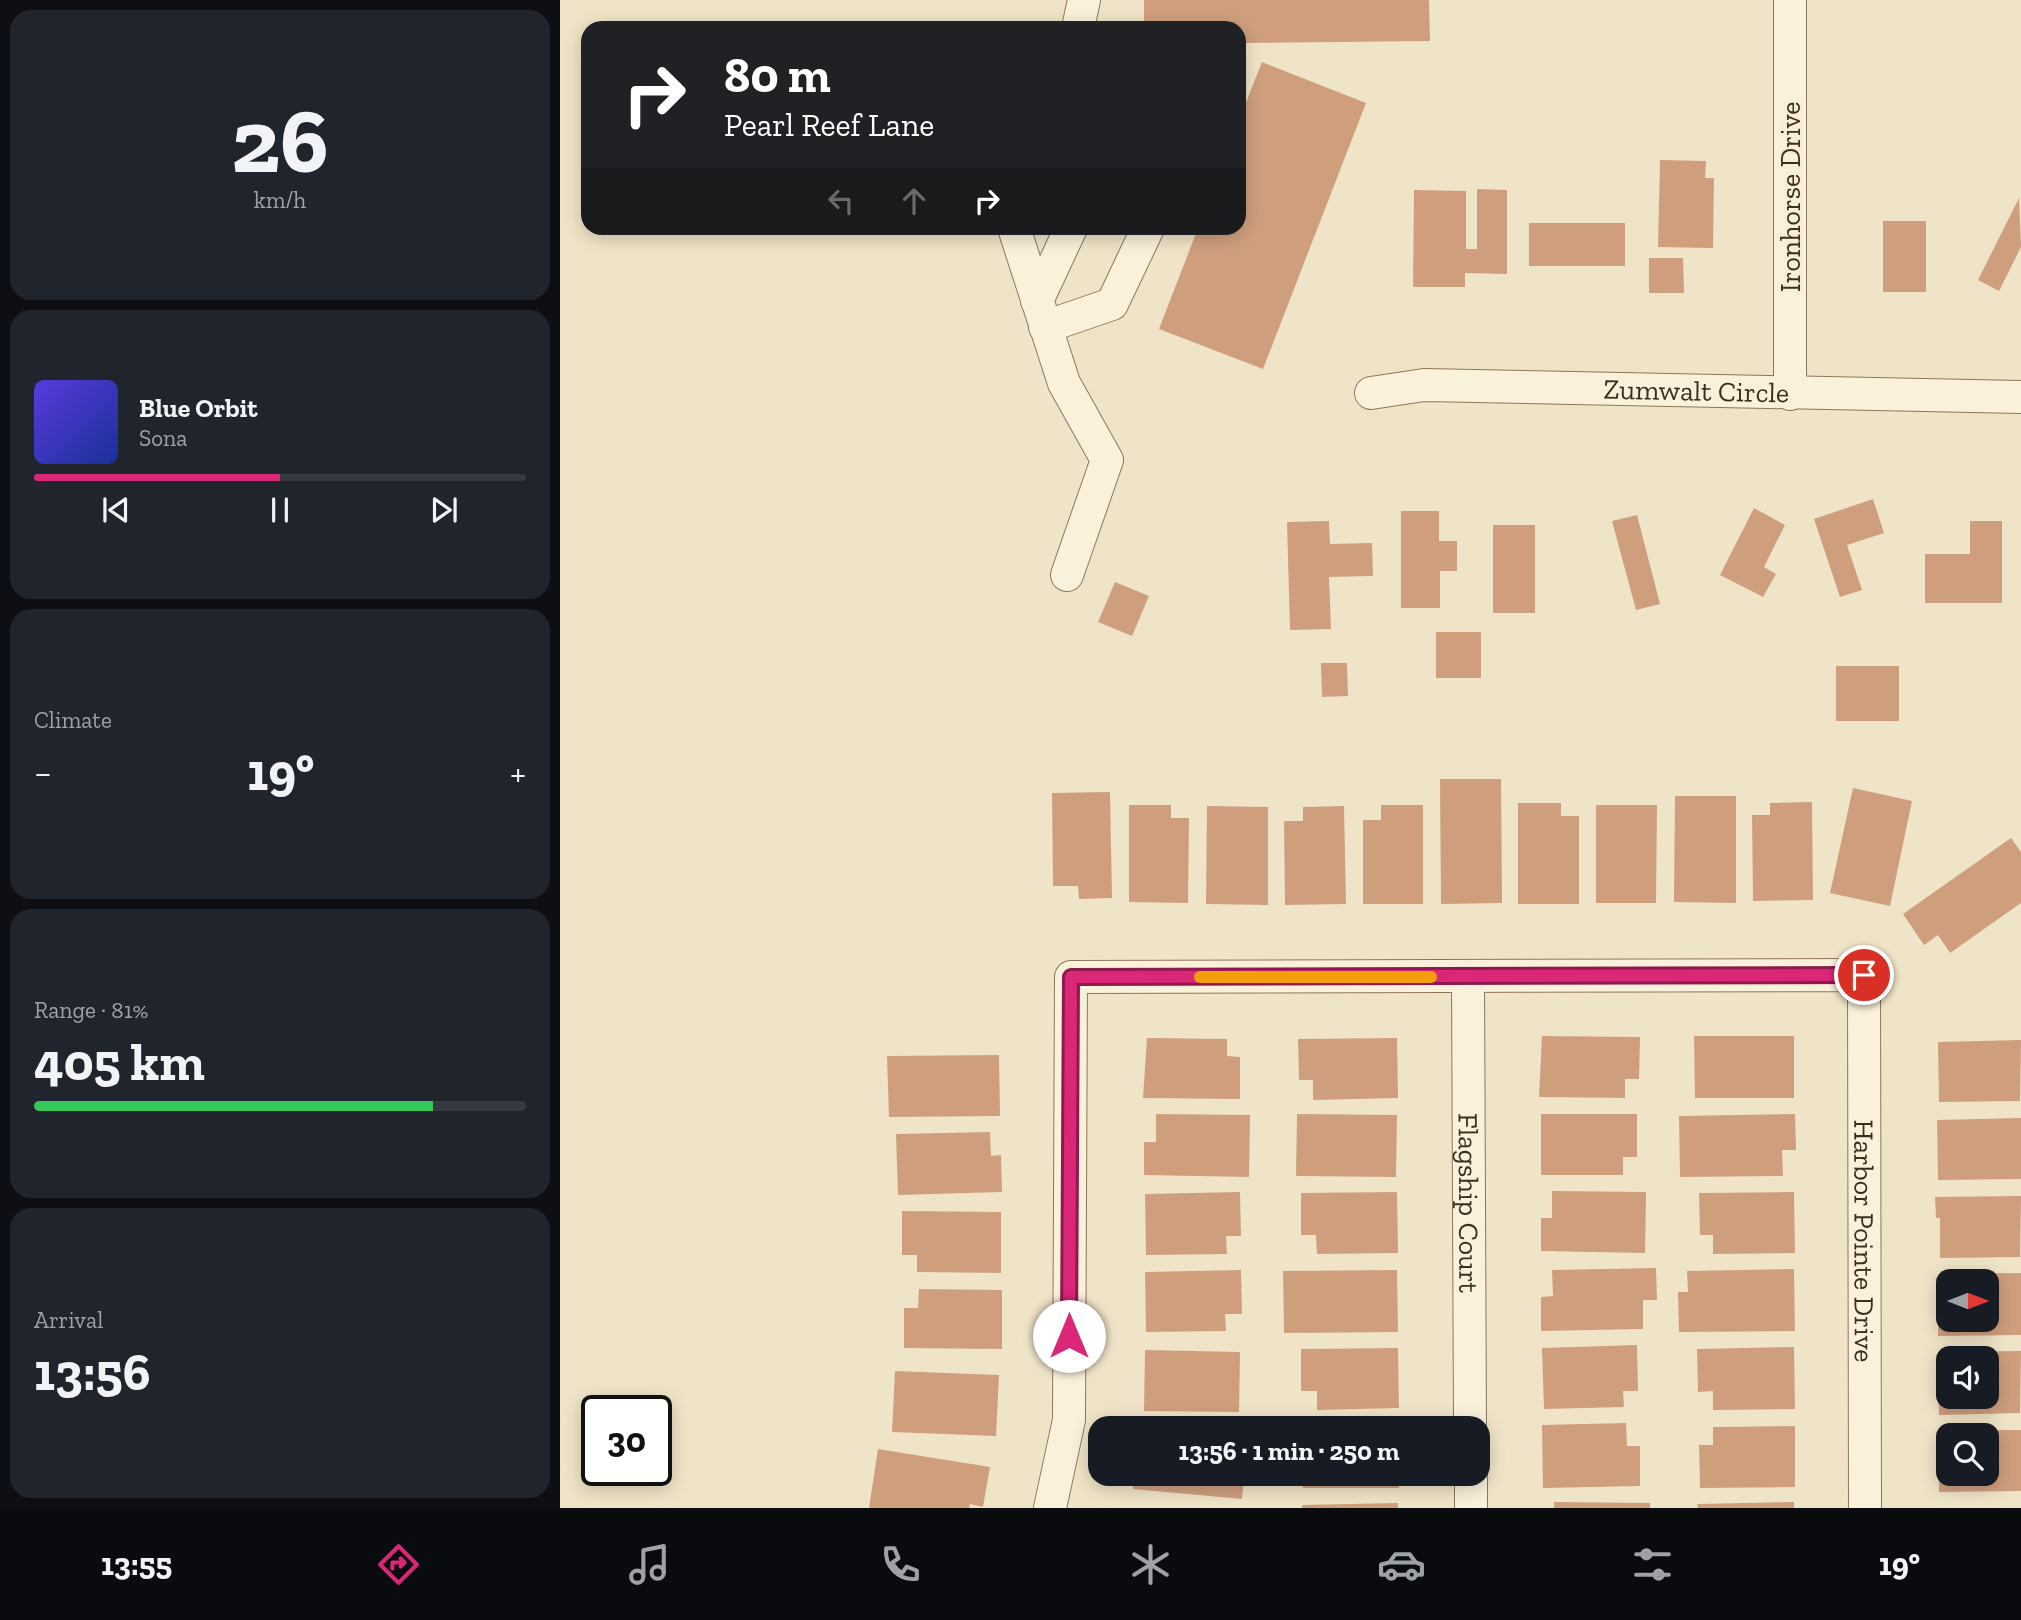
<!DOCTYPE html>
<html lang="en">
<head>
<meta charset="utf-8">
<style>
	:root { --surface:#171b24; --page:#20242c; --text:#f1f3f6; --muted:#9ea1a6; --line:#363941; --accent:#db2777 }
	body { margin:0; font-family:"Zilla Slab",serif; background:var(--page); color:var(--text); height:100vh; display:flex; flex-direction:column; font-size:26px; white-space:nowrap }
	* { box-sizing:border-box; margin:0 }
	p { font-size:23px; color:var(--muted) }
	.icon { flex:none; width:38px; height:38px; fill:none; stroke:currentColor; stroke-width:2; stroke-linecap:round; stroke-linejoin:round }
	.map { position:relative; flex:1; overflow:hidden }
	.details { display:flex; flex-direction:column; gap:10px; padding:10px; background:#0d0f14; width:560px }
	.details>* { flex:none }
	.guide { position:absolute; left:21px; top:21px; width:665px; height:214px; border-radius:21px; box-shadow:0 4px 18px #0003; background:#202124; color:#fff; overflow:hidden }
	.needle { width:46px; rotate:90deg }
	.controls { position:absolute; left:1376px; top:1269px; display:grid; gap:14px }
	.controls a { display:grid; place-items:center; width:63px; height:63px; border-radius:14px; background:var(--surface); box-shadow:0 4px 18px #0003; font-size:35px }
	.speed { position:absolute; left:21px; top:1395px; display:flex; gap:14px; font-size:35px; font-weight:700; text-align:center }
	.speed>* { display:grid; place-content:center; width:91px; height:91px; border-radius:50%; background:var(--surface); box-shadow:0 4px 18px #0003; line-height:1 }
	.speed .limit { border:4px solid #111; border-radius:10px; background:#fff; color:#111 }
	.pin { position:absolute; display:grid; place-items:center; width:60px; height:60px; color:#fff; margin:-30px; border:4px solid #fff; border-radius:50%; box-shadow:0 2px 7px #0007 }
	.me { position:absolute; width:77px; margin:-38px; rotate:0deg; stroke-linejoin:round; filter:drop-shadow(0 0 5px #0008) }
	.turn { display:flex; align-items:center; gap:24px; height:147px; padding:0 28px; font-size:32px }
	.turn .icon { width:91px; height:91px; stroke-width:2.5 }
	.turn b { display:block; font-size:49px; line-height:60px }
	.lanes { display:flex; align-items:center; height:66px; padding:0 28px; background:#0003; justify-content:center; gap:35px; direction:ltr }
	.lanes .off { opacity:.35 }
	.big { font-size:52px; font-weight:800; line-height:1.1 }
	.details .tile { flex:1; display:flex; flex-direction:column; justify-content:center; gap:10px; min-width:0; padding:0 24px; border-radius:21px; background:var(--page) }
	.details .dial { align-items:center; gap:0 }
	.dial b { font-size:91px; line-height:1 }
	.song { display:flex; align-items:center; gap:21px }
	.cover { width:84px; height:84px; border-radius:10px; background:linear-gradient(135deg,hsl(250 70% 55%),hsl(230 70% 35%)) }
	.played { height:7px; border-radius:4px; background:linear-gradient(90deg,var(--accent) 50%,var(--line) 50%) }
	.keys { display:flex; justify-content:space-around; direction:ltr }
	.heat { display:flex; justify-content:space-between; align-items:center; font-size:38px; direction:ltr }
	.charge { height:10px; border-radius:5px; background:linear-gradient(90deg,#34c759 81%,var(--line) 0) }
	.trip { position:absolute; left:528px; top:1416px; width:402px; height:70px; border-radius:21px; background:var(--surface); box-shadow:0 4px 18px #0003; font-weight:800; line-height:70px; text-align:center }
	.dock { display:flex; height:112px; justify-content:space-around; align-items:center; background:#090b0e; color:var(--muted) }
	.dock .icon { width:49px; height:49px }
	.dock .selected { color:var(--accent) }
	.dock b { font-size:32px; color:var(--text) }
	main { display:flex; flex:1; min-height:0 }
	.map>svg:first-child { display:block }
	.building { fill:#cf9f7d; fill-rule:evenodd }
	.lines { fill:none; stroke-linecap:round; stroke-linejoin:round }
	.minor-casing { stroke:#8d765c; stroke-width:34 }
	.minor { stroke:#faf1dc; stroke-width:32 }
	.route-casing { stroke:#8e194d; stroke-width:18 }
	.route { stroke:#db2777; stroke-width:12 }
	.slow { stroke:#f59e0b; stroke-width:12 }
	.labels { text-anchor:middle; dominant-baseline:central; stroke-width:7; stroke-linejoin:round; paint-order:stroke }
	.street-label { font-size:28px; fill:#3d2e20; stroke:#f7eed8 }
</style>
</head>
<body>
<main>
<section class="details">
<div class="tile dial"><b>26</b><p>km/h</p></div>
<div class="tile">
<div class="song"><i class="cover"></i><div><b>Blue Orbit</b><p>Sona</p></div></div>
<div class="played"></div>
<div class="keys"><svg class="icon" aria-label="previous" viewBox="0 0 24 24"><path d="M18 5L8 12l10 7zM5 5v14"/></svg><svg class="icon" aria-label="pause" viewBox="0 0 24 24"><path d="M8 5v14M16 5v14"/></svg><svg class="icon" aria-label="next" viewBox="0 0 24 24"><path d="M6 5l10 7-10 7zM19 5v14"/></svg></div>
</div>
<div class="tile"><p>Climate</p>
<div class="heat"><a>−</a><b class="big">19°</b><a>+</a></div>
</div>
<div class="tile"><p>Range · 81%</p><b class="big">405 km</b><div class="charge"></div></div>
<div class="tile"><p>Arrival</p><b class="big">13:56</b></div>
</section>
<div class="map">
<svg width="1461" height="1508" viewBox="0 0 1461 1508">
	<rect width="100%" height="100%" fill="#f0e4c8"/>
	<path class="building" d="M584 0H869L870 41 679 43V28H584Z
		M702 62 806 103 703 369 599 329 638 228H679V120Z
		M1100 160 1146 161 1145 178H1154L1153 248 1098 247Z
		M917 189 947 190V274L905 273V287H853L854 190 906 191V249H917Z
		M1459 198 1461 247 1439 291 1418 280Z
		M1323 221H1366V292H1323Z
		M969 223H1065V266H969Z
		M1089 258H1123L1124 293H1089Z
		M1313 499 1324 533 1287 545 1302 590 1280 597 1254 519Z
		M1194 508 1225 525 1204 567 1216 574 1203 597 1160 575Z
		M841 511H879V541H897V571H880V608H841Z
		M1077 515 1100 604 1076 610 1052 521Z
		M769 521 770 544 812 543 813 576 769 577 771 629 730 630 727 522Z
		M1410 521H1442V603H1365V554H1410Z
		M933 525H975V613H933Z
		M555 582 589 596 572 636 538 622Z
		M876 632H921V678H876Z
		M761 663H787L788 696 762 697Z
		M1276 666H1339V721H1276Z
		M880 779H941L942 903 881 904Z
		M1293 788 1352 801 1330 906 1270 893Z
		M550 792 552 898 519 899 518 886H493L492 793Z
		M1115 796H1176V903L1114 902Z
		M1252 802 1253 900 1193 901 1192 815H1210V803Z
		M958 803H1001V816H1019V904H958Z
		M569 805H611V818H629L628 903 569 902Z
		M821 805H863V904H803V820H821Z
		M1036 805H1097L1096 903H1036Z
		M647 806 708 807V905L646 904Z
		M784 806 786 904 725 905 724 821H743V807Z
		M1451 838 1461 852V903L1390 953 1378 935 1364 945 1343 914Z
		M982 1036 1080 1037 1079 1079H1065V1098L979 1097Z
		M1134 1036H1234V1098H1135Z
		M587 1038 667 1039V1056L680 1057V1099L583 1098Z
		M837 1038 838 1098 753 1100V1080H739L738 1039Z
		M1461 1040 1460 1101 1379 1102 1378 1042Z
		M439 1055 440 1116 329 1117 327 1056Z
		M596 1114 690 1115 689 1177 584 1175V1142H596Z
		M737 1114 837 1115 836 1177 736 1176Z
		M981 1114H1077V1157H1063V1175H981Z
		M1235 1114 1236 1150H1222L1223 1176 1120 1177 1119 1116Z
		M1461 1118V1179L1378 1180 1377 1120Z
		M430 1132 431 1156 441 1155 442 1192 338 1195 336 1134Z
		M992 1191 1086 1192 1085 1253 981 1251V1218H992Z
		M680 1192 681 1236H666L667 1254 586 1255 585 1194Z
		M837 1192 838 1253 757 1254 756 1235H741V1193Z
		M1234 1192 1235 1253 1153 1254V1235H1140L1139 1193Z
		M1461 1196 1460 1257 1380 1258V1218H1376L1375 1197Z
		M342 1211 441 1212V1273L357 1272V1255H342Z
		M1096 1268 1097 1300H1083V1329L981 1331V1297L993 1296 992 1270Z
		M1234 1269 1235 1331 1119 1332 1118 1292H1128L1127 1271Z
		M681 1270 682 1314H665L666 1331 586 1332 585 1272Z
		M837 1270 838 1332 724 1333 723 1271Z
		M1461 1273V1335L1378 1336 1379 1274ZM1388 1281H1426V1320H1388Z
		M359 1289 442 1290V1349L344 1348V1308H358Z
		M1077 1345 1078 1391H1063L1064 1407 984 1409 982 1348Z
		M1234 1347 1235 1409 1153 1410V1391L1138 1392 1137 1349Z
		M838 1348 839 1408 757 1410V1391H741V1349Z
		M585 1350 680 1352 679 1412 584 1411Z
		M1461 1351 1460 1413 1379 1415 1378 1352ZM1388 1358H1426V1396H1388Z
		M335 1371 439 1375 436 1436 332 1432Z
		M1066 1423 1067 1446H1080V1486L983 1488 982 1425Z
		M1235 1426V1487L1140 1488 1139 1445H1153V1427Z
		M1379 1430H1461V1491L1379 1492ZM1388 1435H1426V1474H1388Z
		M318 1449 430 1467 423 1507 410 1504 409 1508H309Z
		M574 1474H684L682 1499 573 1489Z
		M743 1474H838L839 1488H743Z
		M994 1502 1090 1503V1508H994Z
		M1234 1502V1508H1138L1137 1504Z
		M838 1503V1508H742V1505Z"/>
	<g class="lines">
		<defs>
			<g id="minor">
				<path d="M1230 0V394"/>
				<path d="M518 28 524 0"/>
				<path d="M454 228 504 383 547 460 507 575"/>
				<path d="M477 301 511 228"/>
				<path d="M485 327 552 304 588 228"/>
				<path id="s1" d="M811 393 864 385 1461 397"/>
				<path id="s2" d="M908 977 910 1428"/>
				<path d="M911 1474V1508"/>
				<path id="s3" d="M490 1508 509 1420 511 977 1304 975 1305 1508"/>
			</g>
		</defs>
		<use href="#minor" class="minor-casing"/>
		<use href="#minor" class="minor"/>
	</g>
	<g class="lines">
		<defs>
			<path id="route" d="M509 1336 511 977 1304 975"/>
		</defs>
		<use href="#route" class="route-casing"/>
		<use href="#route" class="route"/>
		<path class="slow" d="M640 977H871"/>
	</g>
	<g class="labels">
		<g class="street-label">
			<text transform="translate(1230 197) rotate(-90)">Ironhorse Drive</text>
			<text stroke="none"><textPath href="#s1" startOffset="326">Zumwalt Circle</textPath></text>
			<text stroke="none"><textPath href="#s2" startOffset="226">Flagship Court</textPath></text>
			<text stroke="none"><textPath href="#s3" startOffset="1592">Harbor Pointe Drive</textPath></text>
		</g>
	</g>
</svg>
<div class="controls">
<a><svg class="needle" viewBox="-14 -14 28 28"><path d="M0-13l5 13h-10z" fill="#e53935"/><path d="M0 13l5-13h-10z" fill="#9ea1a6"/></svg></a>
<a><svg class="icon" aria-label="sound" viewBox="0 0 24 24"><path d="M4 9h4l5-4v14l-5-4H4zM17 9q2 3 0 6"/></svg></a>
<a><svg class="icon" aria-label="search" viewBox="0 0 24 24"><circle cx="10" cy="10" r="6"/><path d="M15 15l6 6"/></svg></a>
</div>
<div class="speed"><div class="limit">30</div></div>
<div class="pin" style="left:1304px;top:975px;background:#d93025"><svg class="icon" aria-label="arrive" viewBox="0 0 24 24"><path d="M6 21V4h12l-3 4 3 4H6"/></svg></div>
<svg class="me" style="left:509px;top:1336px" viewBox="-20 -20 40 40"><circle r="19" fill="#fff"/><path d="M0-13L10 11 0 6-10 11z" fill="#db2777"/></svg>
<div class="trip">13:56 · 1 min · 250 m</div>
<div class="guide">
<div class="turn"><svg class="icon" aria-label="right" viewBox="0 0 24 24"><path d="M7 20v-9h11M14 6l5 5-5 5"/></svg><div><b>80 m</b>Pearl Reef Lane</div></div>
<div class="lanes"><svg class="icon off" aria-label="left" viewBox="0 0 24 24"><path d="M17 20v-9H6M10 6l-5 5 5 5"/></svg><svg class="icon off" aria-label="ahead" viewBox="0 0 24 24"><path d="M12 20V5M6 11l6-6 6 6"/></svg><svg class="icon" aria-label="right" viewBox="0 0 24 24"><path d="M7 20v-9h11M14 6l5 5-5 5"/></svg></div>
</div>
</div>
</main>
<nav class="dock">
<b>13:55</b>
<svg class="icon selected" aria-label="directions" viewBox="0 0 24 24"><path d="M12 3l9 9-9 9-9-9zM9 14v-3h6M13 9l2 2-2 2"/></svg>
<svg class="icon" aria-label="music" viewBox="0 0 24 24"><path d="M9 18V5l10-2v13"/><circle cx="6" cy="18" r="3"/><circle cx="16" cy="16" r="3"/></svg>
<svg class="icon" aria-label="phone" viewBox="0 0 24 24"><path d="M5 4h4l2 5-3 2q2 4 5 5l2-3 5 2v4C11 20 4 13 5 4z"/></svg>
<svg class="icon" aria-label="climate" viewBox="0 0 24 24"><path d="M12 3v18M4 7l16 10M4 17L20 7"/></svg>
<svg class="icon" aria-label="car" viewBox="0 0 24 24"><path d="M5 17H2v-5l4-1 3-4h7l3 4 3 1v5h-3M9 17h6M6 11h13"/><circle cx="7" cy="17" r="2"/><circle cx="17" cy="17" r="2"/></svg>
<svg class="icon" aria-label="filters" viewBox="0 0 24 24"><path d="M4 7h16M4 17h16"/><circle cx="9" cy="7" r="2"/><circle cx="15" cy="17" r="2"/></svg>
<b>19°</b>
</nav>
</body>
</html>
